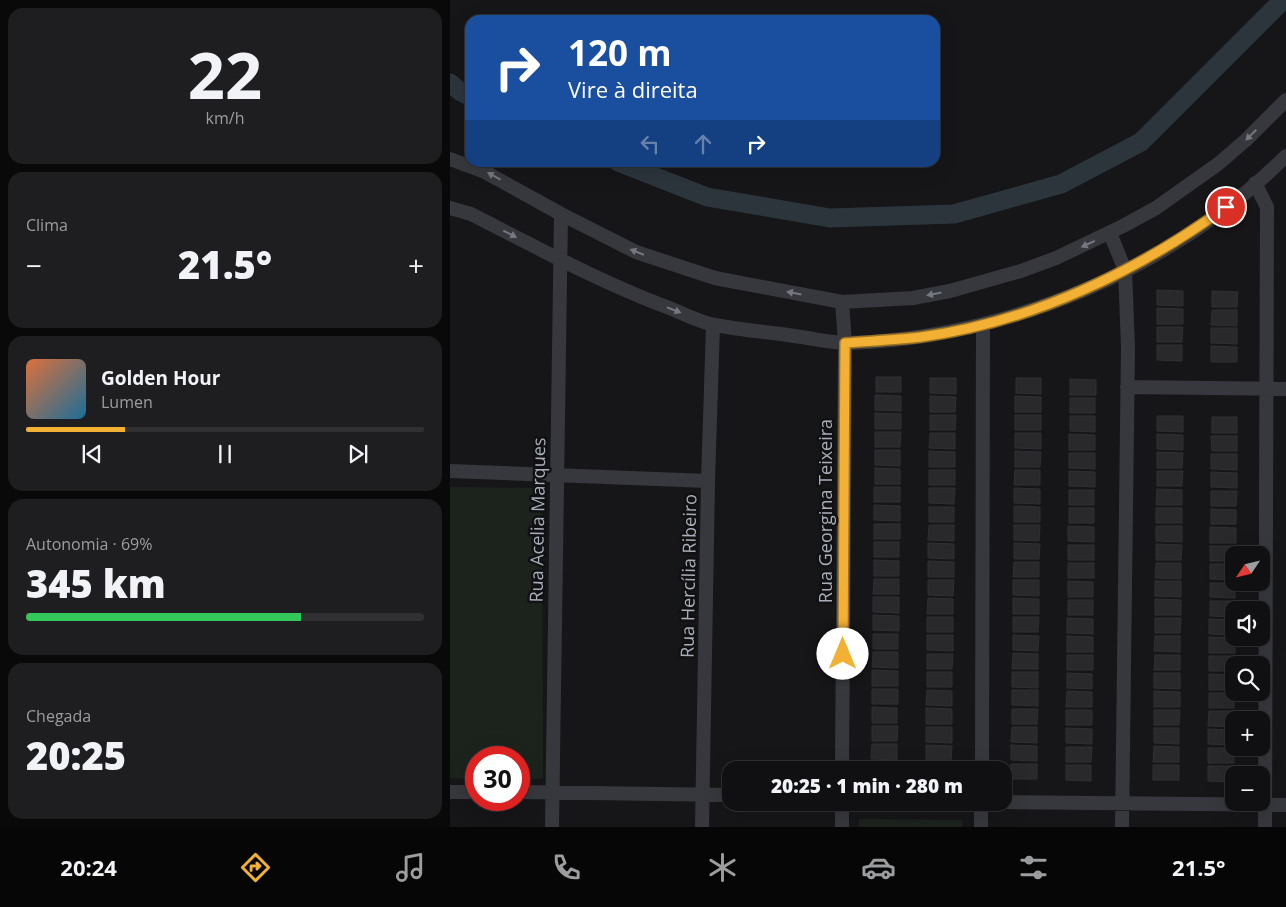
<!DOCTYPE html>
<html lang="pt">
<head>
<meta charset="utf-8">
<style>
	:root { --surface:#101012; --page:#1e1e20; --text:#f1f3f6; --muted:#9c9d9f; --line:#303032; --accent:#f2b134 }
	body { margin:0; font-family:"Open Sans",sans-serif; background:var(--page); color:var(--text); height:100vh; display:flex; flex-direction:column; font-size:19px; white-space:nowrap }
	* { box-sizing:border-box; margin:0 }
	p { font-size:16px; color:var(--muted) }
	.icon { flex:none; width:28px; height:28px; fill:none; stroke:currentColor; stroke-width:2; stroke-linecap:round; stroke-linejoin:round }
	.map { position:relative; flex:1; overflow:hidden }
	.panel { display:flex; flex-direction:column; gap:8px; padding:8px; background:#09090a; width:450px }
	.panel>* { flex:none }
	.banner { position:absolute; left:15px; top:15px; width:475px; height:152px; border-radius:15px; box-shadow:0 5px 20px #0002,0 0 0 1px var(--line); background:#1a4fa0; color:#fff; overflow:hidden }
	.needle { width:32px; rotate:235deg }
	.controls { position:absolute; left:775px; top:546px; display:grid; gap:10px }
	.controls a { display:grid; place-items:center; width:45px; height:45px; border-radius:10px; background:var(--surface); box-shadow:0 5px 20px #0002,0 0 0 1px var(--line); font-size:25px }
	.speed { position:absolute; left:15px; top:746px; display:flex; gap:10px; font-size:25px; font-weight:700; text-align:center }
	.speed>* { display:grid; place-content:center; width:65px; height:65px; border-radius:50%; background:var(--surface); box-shadow:0 5px 20px #0002,0 0 0 1px var(--line); line-height:1 }
	.speed .limit { border:8px solid #d22; background:#fff; color:#111 }
	.pin { position:absolute; display:grid; place-items:center; width:42px; height:42px; color:#fff; margin:-21px; border:2px solid #fff; border-radius:50%; box-shadow:0 1px 5px #0007 }
	.me { position:absolute; width:55px; margin:-28px; rotate:0deg; stroke-linejoin:round; filter:drop-shadow(0 0 4px #0008) }
	.turn { display:flex; align-items:center; gap:18px; height:105px; padding:0 20px; font-size:22px }
	.turn .icon { width:65px; height:65px; stroke-width:2.5 }
	.turn b { display:block; font-size:35px; line-height:42px }
	.lanes { display:flex; align-items:center; height:48px; padding:0 20px; background:#0003; justify-content:center; gap:25px; direction:ltr }
	.lanes .off { opacity:.35 }
	.big { font-size:38px; font-weight:800; line-height:1.1 }
	.panel .widget { flex:1; display:flex; flex-direction:column; justify-content:center; gap:8px; min-width:0; padding:0 18px; border-radius:15px; background:var(--page) }
	.panel .dial { align-items:center; gap:0 }
	.dial b { font-size:65px; line-height:1 }
	.song { display:flex; align-items:center; gap:15px }
	.cover { width:60px; height:60px; border-radius:8px; background:linear-gradient(135deg,hsl(20 70% 55%),hsl(200 70% 35%)) }
	.played { height:5px; border-radius:2px; background:linear-gradient(90deg,var(--accent) 25%,var(--line) 25%) }
	.keys { display:flex; justify-content:space-around; direction:ltr }
	.heat { display:flex; justify-content:space-between; align-items:center; font-size:28px; direction:ltr }
	.charge { height:8px; border-radius:4px; background:linear-gradient(90deg,#34c759 69%,var(--line) 0) }
	.trip { position:absolute; left:272px; top:761px; width:290px; height:50px; border-radius:15px; background:var(--surface); box-shadow:0 5px 20px #0002,0 0 0 1px var(--line); font-weight:800; line-height:50px; text-align:center }
	.tab-bar { display:flex; height:80px; justify-content:space-around; align-items:center; background:#060607; color:var(--muted) }
	.tab-bar .icon { width:35px; height:35px }
	.tab-bar .on { color:var(--accent) }
	.tab-bar b { font-size:22px; color:var(--text) }
	main { display:flex; flex:1; min-height:0 }
	.map>svg:first-child { display:block }
	.green { fill:#1c231d }
	.lines { fill:none; stroke-linecap:round; stroke-linejoin:round }
	.canal { stroke:#2c353c; stroke-width:19 }
	.building { fill:#29292c; stroke:#303034 }
	.street { stroke:#37383d; stroke-width:14 }
	.oneway { fill:#757881 }
	.route-casing { stroke:#9d7322; stroke-width:12 }
	.route { stroke:#f2b134; stroke-width:9 }
	.labels { text-anchor:middle; dominant-baseline:central; stroke-width:5; stroke-linejoin:round; paint-order:stroke }
	.street-label { font-size:18px; fill:#a8adb8; stroke:#111113 }
</style>
</head>
<body>
<main>
<section class="panel">
<div class="widget dial"><b>22</b><p>km/h</p></div>
<div class="widget"><p>Clima</p>
<div class="heat"><a>−</a><b class="big">21.5°</b><a>+</a></div>
</div>
<div class="widget">
<div class="song"><i class="cover"></i><div><b>Golden Hour</b><p>Lumen</p></div></div>
<div class="played"></div>
<div class="keys"><svg class="icon" aria-label="previous" viewBox="0 0 24 24"><path d="M18 5L8 12l10 7zM5 5v14"/></svg><svg class="icon" aria-label="pause" viewBox="0 0 24 24"><path d="M8 5v14M16 5v14"/></svg><svg class="icon" aria-label="next" viewBox="0 0 24 24"><path d="M6 5l10 7-10 7zM19 5v14"/></svg></div>
</div>
<div class="widget"><p>Autonomia · 69%</p><b class="big">345 km</b><div class="charge"></div></div>
<div class="widget"><p>Chegada</p><b class="big">20:25</b></div>
</section>
<div class="map">
<svg width="836" height="827" viewBox="0 0 836 827">
	<rect width="100%" height="100%" fill="#161618"/>
	<path class="green" d="M0 487 92 488 93 779H69V758H26V779L0 778Z
		M409 819 512 820V827H409Z"/>
	<g class="lines">
		<path class="canal" d="M0 83 11 92 20 96
			M168 162 257 197 380 218 504 214 611 184 691 142 833 0"/>
	</g>
	<path class="building" d="M707 290 733 291V306L707 305Z
		M762 291 788 292 787 307H762Z
		M707 308 733 309V324H707Z
		M762 310H787V326L761 325Z
		M707 327H733L732 342H707Z
		M761 328H787V344L761 343Z
		M707 345H732V361L707 360Z
		M761 346 787 347V362H761Z
		M426 377H451V392H426Z
		M480 378H506V394L480 393Z
		M566 378H591V394L566 393Z
		M620 379 646 380V395H620Z
		M425 395 451 396V411L425 410Z
		M480 396 506 397 505 412H480Z
		M565 396 591 397V412H565Z
		M620 398H645V413H620Z
		M425 413 451 414V429H425Z
		M480 415H506L505 430H480Z
		M565 415H591V430H565Z
		M620 416H645V432L620 431Z
		M707 416H733V432L707 431Z
		M762 417H787V433H762Z
		M425 432H451L450 447H425Z
		M480 433H505V449L479 448Z
		M565 433H591V449L565 448Z
		M619 434 645 435V450H619Z
		M707 434 733 435V450L707 449Z
		M761 436H787V451H762Z
		M425 450H450V466L425 465Z
		M479 451 505 452V467H479Z
		M565 451 591 452 590 467H565Z
		M707 452 733 453 732 468H707Z
		M619 453H645V469L619 468Z
		M761 454H787V470L761 469Z
		M425 468 450 469V484H425Z
		M479 470H505V485H479Z
		M565 470H590V485H564Z
		M619 471 645 472V487L619 486Z
		M707 471H733L732 486H707Z
		M761 472 787 473V488L761 487Z
		M424 487H450V502H424Z
		M479 488H505L504 504 479 503Z
		M564 488 590 489V504L564 503Z
		M707 489 732 490V505H706Z
		M619 490H644V505H619Z
		M761 491H787L786 506H761Z
		M424 505 450 506V521L424 520Z
		M564 506 590 507V522H564Z
		M479 507H504V522H479Z
		M619 508H644V523H619Z
		M706 508H732V523H706Z
		M761 509 786 510V524H761Z
		M424 524H450V539H424Z
		M479 525H504V541L478 540Z
		M564 525H590L589 541 564 540Z
		M618 526 644 527V542L618 541Z
		M706 526H732V542L706 541Z
		M760 527 786 528V543H760Z
		M424 542H449V557H424Z
		M478 543 504 544V559L478 558Z
		M564 543 590 544 589 559H564Z
		M706 544 732 545 731 560H706Z
		M618 545H644V560H618Z
		M760 546H786V555H784V561H760Z
		M424 560 449 561V576H424Z
		M478 561 504 562V577H478Z
		M564 562H589V577H563Z
		M618 563H644V578H618Z
		M706 563H731V579L705 578Z
		M760 564H784V580L760 579Z
		M424 579H449V594H423Z
		M478 580H504L503 596 478 595Z
		M563 580H589V596L563 595Z
		M618 581 643 582V597H618Z
		M705 581H731V597L705 596Z
		M760 583H785V598L760 597Z
		M423 597H449V613L423 612Z
		M478 598 503 599V614H477Z
		M563 598 589 599V614H563Z
		M705 599 731 600V615H705Z
		M618 600H643V615H618Z
		M760 601H785L784 617 760 616Z
		M423 615 449 616V631L423 630Z
		M477 617H503V632H477Z
		M563 617H589L588 632H563Z
		M617 618 643 619V634L617 633Z
		M705 618H731L730 633H705Z
		M759 619 784 620V635L759 634Z
		M423 634H448V649H423Z
		M477 635H503V651L477 650Z
		M563 635 589 636 588 651 563 650Z
		M617 636 643 637V652H617Z
		M705 636H730V652L704 651Z
		M759 637 785 638V653H759Z
		M423 652H448V668L422 667Z
		M563 653 588 654V669H562Z
		M477 654H503L502 669H477Z
		M617 655H643V670H617Z
		M705 655H730V670H704Z
		M759 656H785L784 671H759Z
		M422 670 448 671V686H422Z
		M477 672H502V687H477Z
		M562 672H588V688L562 687Z
		M617 673 642 674V689L617 688Z
		M704 673H730V689L704 688Z
		M759 674 784 675V690H759Z
		M422 689H448V704H422Z
		M477 690 502 691V706L476 705Z
		M562 690H588V706L562 705Z
		M617 691 642 692V707H616Z
		M704 691 730 692V707H704Z
		M759 693H784V708H759Z
		M422 707 447 708V723H422Z
		M476 708 502 709V724H476Z
		M562 709H588L587 724H562Z
		M616 710H642V725H616Z
		M704 710H730L729 725H704Z
		M759 711H784V727L758 726Z
		M422 726H448L447 741H422Z
		M476 727H502V743L476 742Z
		M562 727H587V743L561 742Z
		M616 728 642 729V744L616 743Z
		M704 728H729V744L704 743Z
		M758 729 784 730V745L758 744Z
		M422 744H447V760L421 759Z
		M476 745 502 746 501 761 476 760Z
		M561 745 587 746V761L561 760Z
		M704 746 729 747V762H703Z
		M616 747H642L641 762H616Z
		M758 748H784V763H758Z
		M421 762 447 763V770H421Z
		M476 764H502L501 770H476Z
		M561 764H587V779H561Z
		M616 765H641V781L616 780Z
		M703 765H729V780H703Z
		M758 766H783V782L758 781Z"/>
	<g class="lines">
		<path class="street" d="M0 159 35 172 111 214 186 252 265 278 392 302 463 298 500 291 571 271 606 258 673 226 706 208 768 164 796 140 836 100
			M805 183 817 207 815 827
			M0 208 21 214C84 246 148 281 214 306 231 312 248 322 265 325 291 330 318 332 344 336 362 338 380 343 398 343 558 338 722 269 836 156
			M660 233 675 270 678 347 672 827
			M392 302 395 343 392 770
			M677 387 836 389
			M0 471 258 481
			M532 770 533 324
			M0 792H26
			M69 792 281 795
			M554 802 836 805
			M102 827 111 214
			M252 827 258 481 263 325
			M392 827V802
			M531 827V802"/>
	</g>
	<defs><path id="oneway-solid" d="M-6-.8H1V-3.2L6.5 0L1 3.2V.8H-6Z" transform="scale(1.25)"/></defs>
	<g class="oneway">
		<use href="#oneway-solid" transform="translate(801 135) rotate(136)"/>
		<use href="#oneway-solid" transform="translate(44 176) rotate(-151)"/>
		<use href="#oneway-solid" transform="translate(60 234) rotate(27)"/>
		<use href="#oneway-solid" transform="translate(638 244) rotate(155)"/>
		<use href="#oneway-solid" transform="translate(187 252) rotate(-158)"/>
		<use href="#oneway-solid" transform="translate(344 293) rotate(-169)"/>
		<use href="#oneway-solid" transform="translate(484 294) rotate(169)"/>
		<use href="#oneway-solid" transform="translate(224 310) rotate(21)"/>
	</g>
	<g class="lines">
		<defs>
			<path id="route" d="M393 654 395 343C420 341 446 340 471 337 581 322 687 272 776 207"/>
		</defs>
		<use href="#route" class="route-casing"/>
		<use href="#route" class="route"/>
	</g>
	<g class="labels">
		<g class="street-label">
			<text transform="translate(375 511) rotate(-90)">Rua Georgina Teixeira</text>
			<text transform="translate(87 520) rotate(-89)">Rua Acelia Marques</text>
			<text transform="translate(238 576) rotate(-89)">Rua Hercília Ribeiro</text>
		</g>
	</g>
</svg>
<div class="controls">
<a><svg class="needle" viewBox="-14 -14 28 28"><path d="M0-13l5 13h-10z" fill="#e53935"/><path d="M0 13l5-13h-10z" fill="#9c9d9f"/></svg></a>
<a><svg class="icon" aria-label="sound" viewBox="0 0 24 24"><path d="M4 9h4l5-4v14l-5-4H4zM17 9q2 3 0 6"/></svg></a>
<a><svg class="icon" aria-label="search" viewBox="0 0 24 24"><circle cx="10" cy="10" r="6"/><path d="M15 15l6 6"/></svg></a>
<a>+</a>
<a>−</a>
</div>
<div class="speed"><div class="limit">30</div></div>
<div class="pin" style="left:776px;top:207px;background:#d93025"><svg class="icon" aria-label="arrive" viewBox="0 0 24 24"><path d="M6 21V4h12l-3 4 3 4H6"/></svg></div>
<svg class="me" style="left:393px;top:654px" viewBox="-20 -20 40 40"><circle r="19" fill="#fff"/><path d="M0-13L10 11 0 6-10 11z" fill="#f2b134"/></svg>
<div class="trip">20:25 · 1 min · 280 m</div>
<div class="banner">
<div class="turn"><svg class="icon" aria-label="right" viewBox="0 0 24 24"><path d="M7 20v-9h11M14 6l5 5-5 5"/></svg><div><b>120 m</b>Vire à direita</div></div>
<div class="lanes"><svg class="icon off" aria-label="left" viewBox="0 0 24 24"><path d="M17 20v-9H6M10 6l-5 5 5 5"/></svg><svg class="icon off" aria-label="ahead" viewBox="0 0 24 24"><path d="M12 20V5M6 11l6-6 6 6"/></svg><svg class="icon" aria-label="right" viewBox="0 0 24 24"><path d="M7 20v-9h11M14 6l5 5-5 5"/></svg></div>
</div>
</div>
</main>
<nav class="tab-bar">
<b>20:24</b>
<svg class="icon on" aria-label="directions" viewBox="0 0 24 24"><path d="M12 3l9 9-9 9-9-9zM9 14v-3h6M13 9l2 2-2 2"/></svg>
<svg class="icon" aria-label="music" viewBox="0 0 24 24"><path d="M9 18V5l10-2v13"/><circle cx="6" cy="18" r="3"/><circle cx="16" cy="16" r="3"/></svg>
<svg class="icon" aria-label="phone" viewBox="0 0 24 24"><path d="M5 4h4l2 5-3 2q2 4 5 5l2-3 5 2v4C11 20 4 13 5 4z"/></svg>
<svg class="icon" aria-label="climate" viewBox="0 0 24 24"><path d="M12 3v18M4 7l16 10M4 17L20 7"/></svg>
<svg class="icon" aria-label="car" viewBox="0 0 24 24"><path d="M5 17H2v-5l4-1 3-4h7l3 4 3 1v5h-3M9 17h6M6 11h13"/><circle cx="7" cy="17" r="2"/><circle cx="17" cy="17" r="2"/></svg>
<svg class="icon" aria-label="filters" viewBox="0 0 24 24"><path d="M4 7h16M4 17h16"/><circle cx="9" cy="7" r="2"/><circle cx="15" cy="17" r="2"/></svg>
<b>21.5°</b>
</nav>
</body>
</html>
